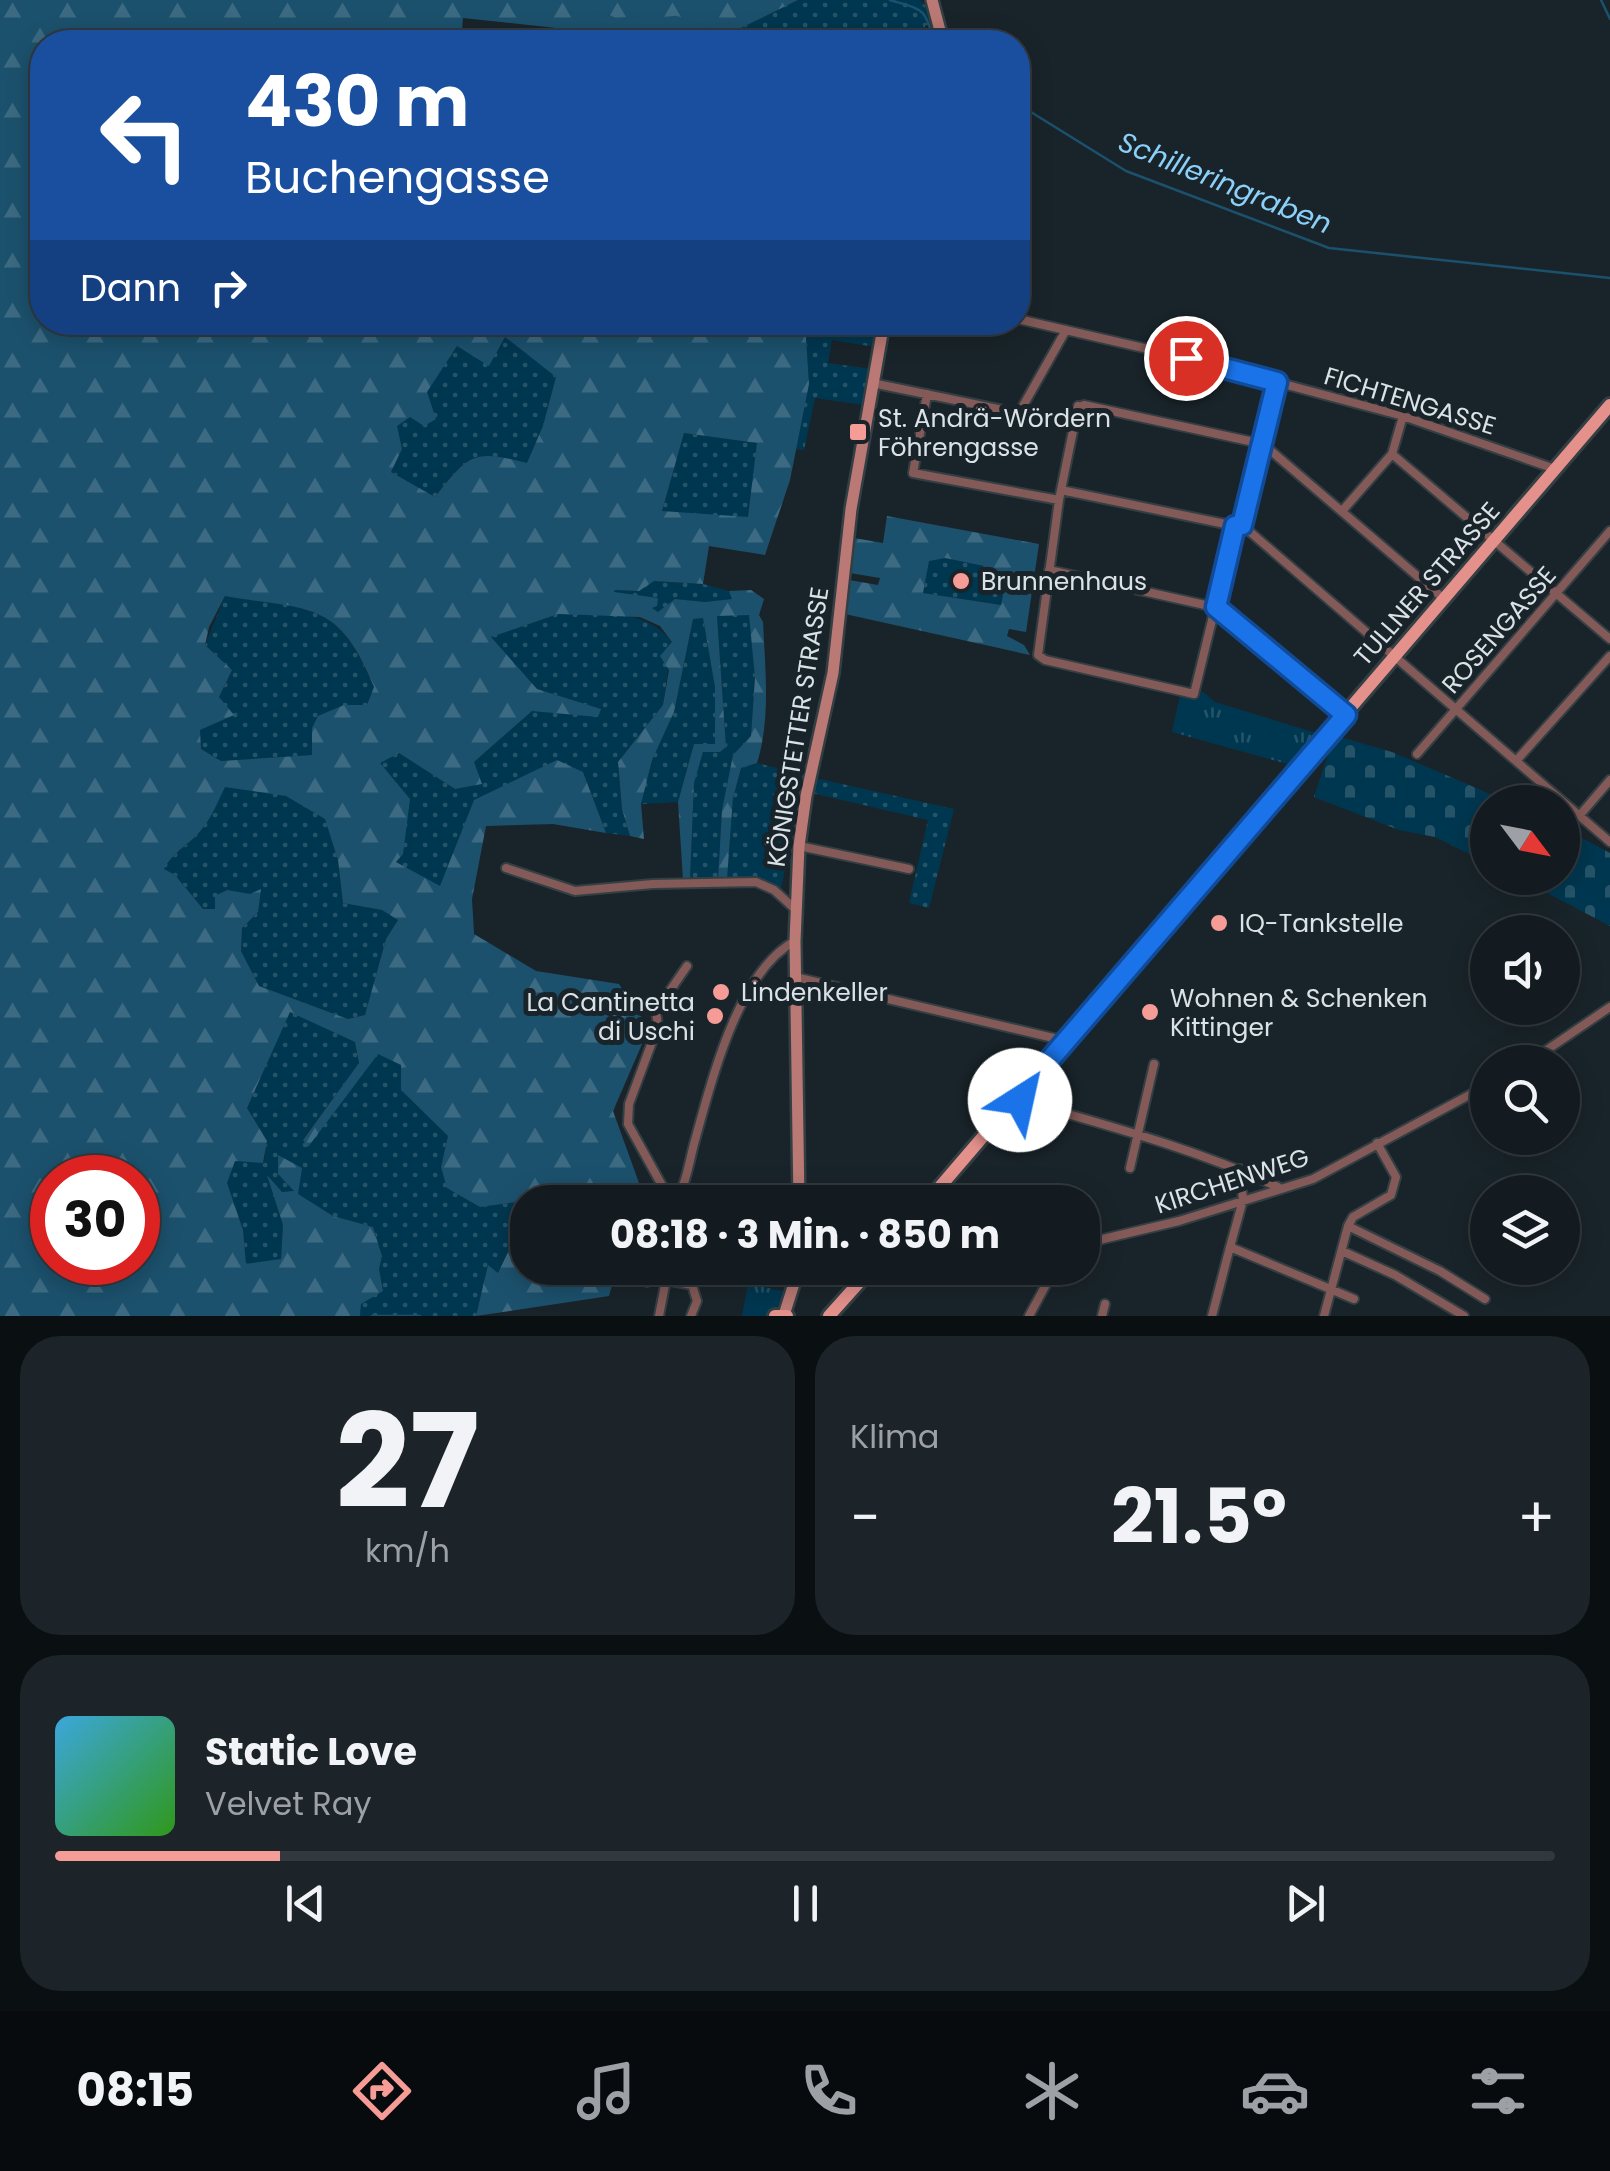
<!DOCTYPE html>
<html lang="de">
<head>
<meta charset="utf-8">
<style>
	:root { --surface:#131b20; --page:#1c2429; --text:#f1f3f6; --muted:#9da1a5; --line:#32393e; --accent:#f59c96 }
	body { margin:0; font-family:Poppins,sans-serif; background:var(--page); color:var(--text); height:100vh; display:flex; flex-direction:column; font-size:38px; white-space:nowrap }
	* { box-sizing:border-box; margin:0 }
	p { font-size:32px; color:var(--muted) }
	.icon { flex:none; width:55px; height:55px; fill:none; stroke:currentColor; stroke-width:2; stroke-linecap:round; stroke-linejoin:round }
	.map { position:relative; height:1316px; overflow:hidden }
	.side { display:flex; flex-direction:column; gap:20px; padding:20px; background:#0a0f12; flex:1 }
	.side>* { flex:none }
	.top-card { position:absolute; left:30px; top:30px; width:1000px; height:305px; border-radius:40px; box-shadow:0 5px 25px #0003,0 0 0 2px var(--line); background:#1a4fa0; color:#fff; overflow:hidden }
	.needle { width:65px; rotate:122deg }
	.buttons { position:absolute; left:1470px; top:785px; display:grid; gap:20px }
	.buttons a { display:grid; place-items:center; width:110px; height:110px; border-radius:50%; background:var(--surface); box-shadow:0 5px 25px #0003,0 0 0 2px var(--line); font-size:50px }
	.speed { position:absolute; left:30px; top:1155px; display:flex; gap:20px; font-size:50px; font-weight:700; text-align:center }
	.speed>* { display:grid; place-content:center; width:130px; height:130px; border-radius:50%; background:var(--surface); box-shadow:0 5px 25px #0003,0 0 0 2px var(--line); line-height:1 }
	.speed .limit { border:15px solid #d22; background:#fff; color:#111 }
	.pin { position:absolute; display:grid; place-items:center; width:85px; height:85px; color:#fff; margin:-42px; border:5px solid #fff; border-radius:50%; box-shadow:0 2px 10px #0007 }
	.me { position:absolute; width:110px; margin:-55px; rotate:35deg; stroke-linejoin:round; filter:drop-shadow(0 0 8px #0008) }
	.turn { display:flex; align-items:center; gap:35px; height:210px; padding:0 50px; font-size:45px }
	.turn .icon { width:130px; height:130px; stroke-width:2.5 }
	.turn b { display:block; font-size:70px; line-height:85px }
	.then { display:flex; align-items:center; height:95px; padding:0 50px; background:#0003; gap:20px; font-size:38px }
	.big { font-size:75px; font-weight:700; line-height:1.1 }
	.side .card { flex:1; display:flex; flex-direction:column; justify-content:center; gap:15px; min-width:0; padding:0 35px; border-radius:40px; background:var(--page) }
	.side .dial { align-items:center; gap:0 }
	.dial b { font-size:130px; line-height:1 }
	.song { display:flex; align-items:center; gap:30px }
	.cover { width:120px; height:120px; border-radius:15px; background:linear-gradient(135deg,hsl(200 70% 55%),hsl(110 70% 35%)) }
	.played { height:10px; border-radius:5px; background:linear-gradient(90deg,var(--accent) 15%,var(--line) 15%) }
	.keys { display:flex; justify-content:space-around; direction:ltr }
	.heat { display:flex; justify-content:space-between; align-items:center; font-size:55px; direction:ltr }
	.side .tiles { flex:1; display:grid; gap:20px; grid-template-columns:1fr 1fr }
	.card:last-child { grid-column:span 2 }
	.trip { position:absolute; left:510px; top:1185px; width:590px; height:100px; border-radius:40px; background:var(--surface); box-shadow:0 5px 25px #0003,0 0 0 2px var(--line); font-weight:700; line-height:100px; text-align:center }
	.dock { display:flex; height:160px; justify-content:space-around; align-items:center; background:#080b0d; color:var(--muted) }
	.dock .icon { width:70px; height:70px }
	.dock .active { color:var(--accent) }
	.dock b { font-size:45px; color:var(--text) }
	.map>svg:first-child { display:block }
	.grass { fill:url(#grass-dots) }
	.forest { fill:url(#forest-firs); fill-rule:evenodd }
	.cemetery { fill:url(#cemetery-stones) }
	.park { fill:url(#park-tufts) }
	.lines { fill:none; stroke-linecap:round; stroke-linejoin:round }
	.stream { stroke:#1c516d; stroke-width:2.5 }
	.minor-casing { stroke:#343f44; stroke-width:12 }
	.secondary-casing { stroke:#343f44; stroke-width:16 }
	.primary-casing { stroke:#343f44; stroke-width:18 }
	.minor { stroke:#835a57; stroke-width:8 }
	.secondary { stroke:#ba7975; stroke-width:11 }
	.primary { stroke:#e4918c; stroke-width:12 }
	.route-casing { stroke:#114b97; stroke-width:25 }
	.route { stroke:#1a73e8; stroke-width:18 }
	.poi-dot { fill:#f59c96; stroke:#19242a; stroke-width:4 }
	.labels { text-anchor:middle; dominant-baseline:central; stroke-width:10; stroke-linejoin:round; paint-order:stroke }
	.street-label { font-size:25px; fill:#dbe2e7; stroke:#19242a }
	.poi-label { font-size:25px; fill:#dbe2e7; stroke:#19242a; text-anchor:start }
	.water-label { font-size:28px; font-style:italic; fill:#8bd0f9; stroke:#19242a }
</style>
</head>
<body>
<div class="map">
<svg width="1610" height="1316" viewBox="0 0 1610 1316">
	<defs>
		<pattern id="grass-dots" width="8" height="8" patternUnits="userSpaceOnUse" patternTransform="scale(2.5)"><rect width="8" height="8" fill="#003750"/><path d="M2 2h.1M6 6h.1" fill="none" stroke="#255469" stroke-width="1.8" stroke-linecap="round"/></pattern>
		<pattern id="forest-firs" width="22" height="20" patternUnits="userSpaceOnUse" patternTransform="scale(2.5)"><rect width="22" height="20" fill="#1c516d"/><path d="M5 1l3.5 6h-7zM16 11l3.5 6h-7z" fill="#3c6a82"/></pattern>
		<pattern id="cemetery-stones" width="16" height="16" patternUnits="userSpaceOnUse" patternTransform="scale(2.5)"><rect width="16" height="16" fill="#003750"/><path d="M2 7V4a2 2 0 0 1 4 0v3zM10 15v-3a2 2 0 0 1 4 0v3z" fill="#255469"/></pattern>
		<pattern id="park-tufts" width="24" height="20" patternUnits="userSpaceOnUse" patternTransform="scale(2.5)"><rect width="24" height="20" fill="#003750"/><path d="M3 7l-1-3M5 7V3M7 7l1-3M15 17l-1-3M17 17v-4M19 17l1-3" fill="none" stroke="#255469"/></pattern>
	</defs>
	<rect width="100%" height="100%" fill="#19242a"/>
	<path class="grass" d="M798 0H920L930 11 934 26 925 25 928 42H736L735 31Z
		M805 323H879L875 347 832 340 828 363 871 369 864 405 815 398 804 450 795 449 809 384Z
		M505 337 556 377 543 426 527 464C473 449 469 454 435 497L391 472 402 449 396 425 410 417 457 346Z
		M684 433 758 443 748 518 662 511Z
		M945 558 989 567 993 593 1003 595 1001 605 923 593 929 560Z
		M653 581 703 584 729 591 733 599 705 602 675 599 659 612 650 608 658 598 614 593 615 590 639 591Z
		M225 596C308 611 338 598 374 688L367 706 344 705 312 728V755L221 761 201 749 200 730 233 715 219 697 232 670 205 645Z
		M558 614C600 615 644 606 672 642L663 705 618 762 622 809 630 836 606 833 583 772 474 800 440 887 396 862 379 762 399 753 455 789 481 784 473 763 532 711 600 709 537 689 490 637Z
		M717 615H750L755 677 751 737 733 755 722 810 718 879H690L694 783 703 752H720L726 747Z
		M703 618 715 687V745L694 744 678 802 641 804 652 759 674 712 693 619Z
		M757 763 804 775 792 866 785 868 781 889 757 880 727 879 733 798 741 768Z
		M815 778 954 809 929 908 909 903 928 820 812 793Z
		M225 786 286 795 326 819 338 860 343 903 382 910 398 919 386 939 365 1015 348 1019 259 986 241 951 242 928 258 912 250 894 215 910 203 909 175 875 163 869C174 851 189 846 202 829 211 817 217 801 225 786Z
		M290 1011 355 1042 359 1064 303 1139 308 1146 377 1053 401 1065V1090L448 1136 441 1167 480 1207 533 1200 528 1202 527 1212 498 1273 488 1266 476 1316H360L361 1304 383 1290 379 1269 382 1255 373 1227 333 1216 297 1194 278 1156V1174L295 1192H282L268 1178 283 1225 281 1260 246 1265 243 1230 227 1183 234 1161 264 1162 267 1141 247 1108Z"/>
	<path class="forest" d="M0 0H798L735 31 736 42H592L593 32 463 18 461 42H42V322L805 323 809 384 790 480 765 555 709 546 703 584 654 581 639 591 615 590 614 592 658 598 657 606 652 608 658 612 675 599 705 602 732 599 729 591 751 590 764 599 759 615 763 622C765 669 771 718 757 763L741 768 733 798 727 879H718L722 810 733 755 751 736 755 677 749 615 717 616 726 747 720 752H703L694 783 690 879H683L678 802 694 744H715V687L703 618 693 619 674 712 652 760 641 804 644 839 630 836 622 809 618 762 663 705 669 670 660 656 672 642 660 626 640 617 558 614 491 637 537 689 601 709 598 717 532 711 474 762 482 784 455 789 399 753 380 763 410 799 403 854 396 862 440 886 474 800 557 760 583 772 606 833 553 824 486 826 472 899 474 934 536 971 619 984 649 1028 613 1111 639 1183 634 1202H532V1200L480 1207 447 1188 441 1167 448 1136 401 1090V1065L378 1054 308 1147 303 1140 359 1063 355 1042 290 1012 247 1108 267 1141 263 1163 235 1161 227 1183 243 1230 246 1264 281 1259 283 1225 267 1175 282 1192 294 1191 278 1174V1155L302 1168 298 1194 333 1216 373 1227 382 1256 379 1269 383 1291 361 1304 360 1316H0ZM505 337 556 377 543 426 527 463C473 449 469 454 435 497L391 472 402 449 397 426 410 417 424 426 436 419 427 392 457 346 489 366ZM684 433 757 443 748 517 662 511ZM225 596C308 611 338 598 374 687L367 705H344L318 716 312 728V755L221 761 201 749 200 730 234 715 219 697 232 670 205 645 209 627ZM225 787 286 796 325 819 338 860 343 903 382 910 398 920 386 939 365 1015 348 1019 259 986 241 951 242 928 258 912 261 889 250 894 227 890 215 896V909H203L175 875 164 869C174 850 189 846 202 829 212 817 218 801 225 787ZM52 1178H138V1262H52Z
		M887 516 1039 544 1026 632 1009 629 1007 636 1024 645 1030 655 845 614 849 580 878 585 880 578 850 573 854 538 883 543ZM945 558 989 567 993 593 1003 595 1001 605 923 593 929 561Z
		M527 1212 528 1268H617L609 1296 476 1316 488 1265 498 1273Z"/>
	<path class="cemetery" d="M1340 737 1392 752 1509 802H1488L1487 863 1435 837 1399 830 1314 797 1330 749Z
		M1563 828 1610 853V926L1519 878H1562Z"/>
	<path class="park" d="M1202 691 1215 702 1316 733 1291 765 1172 732 1180 696 1198 699Z
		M748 1284 783 1291 784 1300 767 1316H742Z"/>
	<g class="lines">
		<path class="stream" d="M502 0H525
			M558 0 595 9 617 20 638 16 655 19 676 17 698 24 734 21 773 0
			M890 0C923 10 925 7 934 42
			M1601 0 1610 19
			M1018 104 1126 171 1329 248 1610 278
			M372 1316H420"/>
		<defs>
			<path id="minor" d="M1018 319 1187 358 1403 416 1555 469
				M872 383 1057 421 1084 405 1263 444 1444 599
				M927 394 913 473 1059 500
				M1078 406 1059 500 1038 655 1045 660 1194 694 1235 526
				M1019 413 1066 330
				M1392 454 1610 639
				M1061 490 1235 526 1242 525 1610 842
				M1343 510 1392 454 1403 416
				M1242 525 1277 382
				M1049 570 1223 609 1346 715
				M1417 754 1610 531
				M1516 761 1610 656
				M1580 815 1610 780
				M799 846 909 869
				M506 868 575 891 653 884 756 882 774 890 795 909
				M795 977 1066 1041
				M1529 1062 1610 1007
				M1016 1099C1105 1125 1194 1148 1278 1187
				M1130 1168 1154 1064
				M1240 1169 1243 1200 1230 1247 1354 1299
				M666 1202 664 1189 628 1124 629 1104 658 1026 656 1011 687 966
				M675 1202C686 1185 689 1163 694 1144 711 1084 737 972 795 941
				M1348 1226 1440 1271 1485 1299
				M1082 1244 1179 1221 1313 1179 1488 1085
				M1342 1251 1395 1275 1464 1316
				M658 1268 666 1280 692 1285 697 1301 691 1316
				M647 1282 651 1268
				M659 1316 666 1280
				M1029 1316 1055 1268
				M1102 1316 1105 1304
				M1212 1316 1230 1247
				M1324 1316 1348 1226 1353 1217 1391 1195 1396 1177 1377 1143"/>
			<path id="secondary" d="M932 0 943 42
				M799 1202 795 941 799 846 806 796 833 673 851 509 884 322
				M784 1315 799 1268"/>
			<path id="primary" d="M927 1202 1610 405
				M775 1316H787
				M829 1316 872 1268"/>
		</defs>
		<use href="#minor" class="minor-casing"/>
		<use href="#secondary" class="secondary-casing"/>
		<use href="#primary" class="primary-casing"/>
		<use href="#minor" class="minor"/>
		<use href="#secondary" class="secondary"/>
		<use href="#primary" class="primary"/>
	</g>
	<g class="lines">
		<defs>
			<path id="route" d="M1020 1100 1016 1099 1346 715 1216 607 1235 526 1242 525 1277 382 1186 358"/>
		</defs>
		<use href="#route" class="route-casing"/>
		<use href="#route" class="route"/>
	</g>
	<g class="poi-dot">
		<rect x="848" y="422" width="20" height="20" rx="5"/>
		<circle cx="961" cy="581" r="10"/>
		<circle cx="1219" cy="923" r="10"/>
		<circle cx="721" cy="992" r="10"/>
		<circle cx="1150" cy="1012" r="10"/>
		<circle cx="715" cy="1016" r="10"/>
	</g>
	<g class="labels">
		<g class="street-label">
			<text transform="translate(1410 401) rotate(17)">FICHTENGASSE</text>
			<text transform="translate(1427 584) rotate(-49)">TULLNER STRASSE</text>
			<text transform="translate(1499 630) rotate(-49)">ROSENGASSE</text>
			<text transform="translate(798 727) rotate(-81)">KÖNIGSTETTER STRASSE</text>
			<text transform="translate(1232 1181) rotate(-18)">KIRCHENWEG</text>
		</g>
		<g class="poi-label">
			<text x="878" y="418">St. Andrä-Wördern<tspan x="878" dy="29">Föhrengasse</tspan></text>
			<text x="981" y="581">Brunnenhaus</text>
			<text x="1239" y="923">IQ-Tankstelle</text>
			<text x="741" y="992">Lindenkeller</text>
			<text x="1170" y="998">Wohnen &amp; Schenken<tspan x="1170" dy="29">Kittinger</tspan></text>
			<text x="695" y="1002" text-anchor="end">La Cantinetta<tspan x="695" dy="29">di Uschi</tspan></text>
		</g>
		<g class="water-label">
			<text transform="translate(1225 183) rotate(22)">Schilleringraben</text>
		</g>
	</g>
</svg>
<div class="buttons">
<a><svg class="needle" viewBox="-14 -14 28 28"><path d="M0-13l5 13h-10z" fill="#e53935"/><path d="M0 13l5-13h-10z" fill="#9da1a5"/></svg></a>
<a><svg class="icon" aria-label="sound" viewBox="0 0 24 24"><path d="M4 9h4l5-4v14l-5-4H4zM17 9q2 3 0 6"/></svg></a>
<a><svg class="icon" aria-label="search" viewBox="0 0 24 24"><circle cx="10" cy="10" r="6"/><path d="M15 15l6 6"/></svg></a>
<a><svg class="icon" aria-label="layers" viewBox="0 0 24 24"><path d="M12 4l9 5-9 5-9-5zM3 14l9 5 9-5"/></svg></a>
</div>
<div class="speed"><div class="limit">30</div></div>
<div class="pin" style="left:1186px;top:358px;background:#d93025"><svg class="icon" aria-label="arrive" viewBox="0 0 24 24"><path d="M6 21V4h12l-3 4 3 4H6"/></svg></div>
<svg class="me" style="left:1020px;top:1100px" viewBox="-20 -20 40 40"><circle r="19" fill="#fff"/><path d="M0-13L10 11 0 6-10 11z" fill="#1a73e8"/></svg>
<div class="trip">08:18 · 3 Min. · 850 m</div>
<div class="top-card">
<div class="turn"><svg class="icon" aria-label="left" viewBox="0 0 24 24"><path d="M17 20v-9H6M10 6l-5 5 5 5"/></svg><div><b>430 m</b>Buchengasse</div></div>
<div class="then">Dann<svg class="icon" aria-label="right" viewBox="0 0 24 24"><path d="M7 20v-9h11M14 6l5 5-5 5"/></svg></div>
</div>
</div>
<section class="side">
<div class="tiles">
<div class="card dial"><b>27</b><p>km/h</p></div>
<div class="card"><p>Klima</p>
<div class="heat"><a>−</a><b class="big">21.5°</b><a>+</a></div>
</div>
<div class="card">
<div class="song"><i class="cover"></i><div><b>Static Love</b><p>Velvet Ray</p></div></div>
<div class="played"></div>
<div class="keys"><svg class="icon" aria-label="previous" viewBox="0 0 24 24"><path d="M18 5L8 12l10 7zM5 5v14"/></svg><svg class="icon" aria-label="pause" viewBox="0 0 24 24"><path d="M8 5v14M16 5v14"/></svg><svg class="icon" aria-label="next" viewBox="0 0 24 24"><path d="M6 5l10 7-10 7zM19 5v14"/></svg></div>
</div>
</div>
</section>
<nav class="dock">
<b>08:15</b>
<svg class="icon active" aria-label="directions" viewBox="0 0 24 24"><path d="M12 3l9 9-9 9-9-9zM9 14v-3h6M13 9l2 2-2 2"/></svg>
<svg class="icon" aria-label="music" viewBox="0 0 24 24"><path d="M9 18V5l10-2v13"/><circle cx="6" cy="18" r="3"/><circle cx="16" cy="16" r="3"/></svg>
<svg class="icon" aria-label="phone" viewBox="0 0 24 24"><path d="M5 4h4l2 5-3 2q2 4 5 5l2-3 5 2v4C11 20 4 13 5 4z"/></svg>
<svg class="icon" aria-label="climate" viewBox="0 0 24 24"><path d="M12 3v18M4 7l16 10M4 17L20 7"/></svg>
<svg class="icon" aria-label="car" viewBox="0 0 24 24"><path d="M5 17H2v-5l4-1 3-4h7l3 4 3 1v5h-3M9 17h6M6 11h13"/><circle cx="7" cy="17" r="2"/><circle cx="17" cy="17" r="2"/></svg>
<svg class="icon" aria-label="filters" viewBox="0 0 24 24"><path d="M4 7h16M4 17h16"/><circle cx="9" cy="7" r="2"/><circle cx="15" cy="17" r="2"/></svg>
</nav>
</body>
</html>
